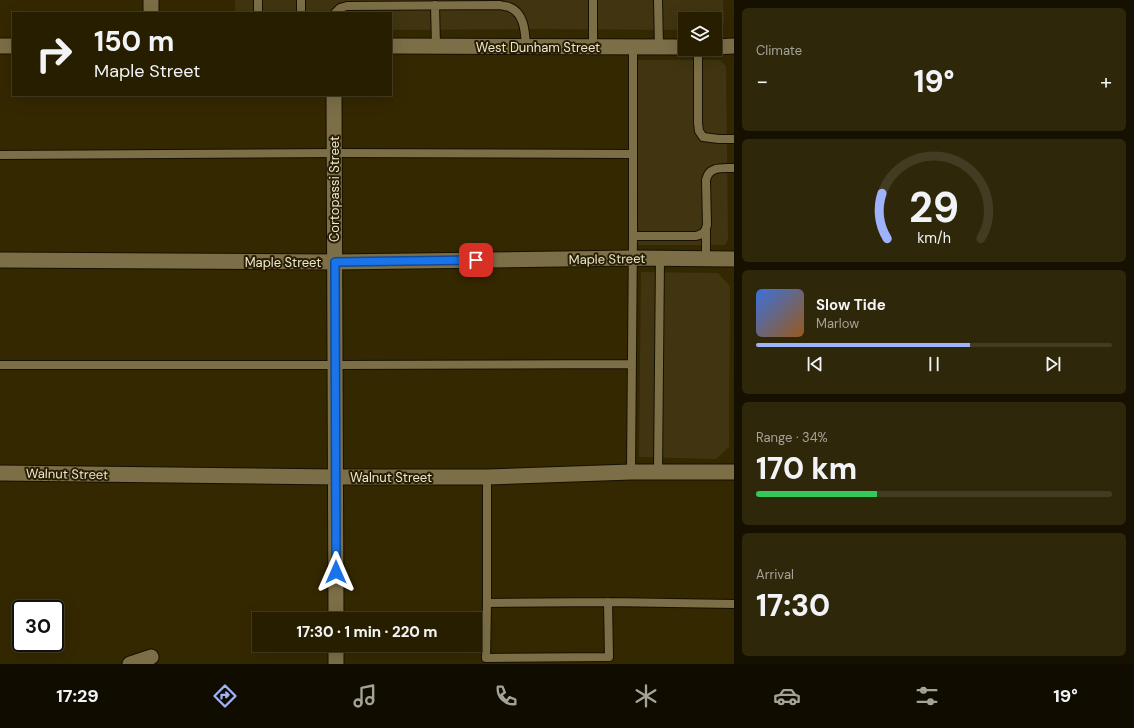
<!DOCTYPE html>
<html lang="en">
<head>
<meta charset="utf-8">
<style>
	:root { --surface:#271e00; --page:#2f270a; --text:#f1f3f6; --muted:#a4a299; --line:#433c22; --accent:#9fb3fd }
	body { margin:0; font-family:"DM Sans",sans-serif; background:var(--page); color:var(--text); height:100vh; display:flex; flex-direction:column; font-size:15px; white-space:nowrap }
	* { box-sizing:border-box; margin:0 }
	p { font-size:13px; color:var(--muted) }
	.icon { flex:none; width:22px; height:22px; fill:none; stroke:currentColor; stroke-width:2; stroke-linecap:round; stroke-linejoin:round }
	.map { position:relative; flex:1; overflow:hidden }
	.panel { display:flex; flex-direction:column; gap:8px; padding:8px; background:#151000; width:400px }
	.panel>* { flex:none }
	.guide { position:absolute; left:12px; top:12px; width:380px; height:84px; border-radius:0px; box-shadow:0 4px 16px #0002,0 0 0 1px var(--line); background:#271e00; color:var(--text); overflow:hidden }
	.buttons { position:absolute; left:678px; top:12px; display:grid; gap:8px }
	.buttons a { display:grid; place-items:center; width:44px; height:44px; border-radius:0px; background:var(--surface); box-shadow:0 4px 16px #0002,0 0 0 1px var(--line); font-size:20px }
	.speed { position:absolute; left:12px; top:600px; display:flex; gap:8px; font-size:20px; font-weight:700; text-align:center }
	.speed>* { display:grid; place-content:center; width:52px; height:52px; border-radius:50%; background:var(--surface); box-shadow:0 4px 16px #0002,0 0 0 1px var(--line); line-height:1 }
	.speed .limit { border:2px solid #111; border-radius:6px; background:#fff; color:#111 }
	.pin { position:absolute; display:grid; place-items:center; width:34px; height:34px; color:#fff; margin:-17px; border-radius:8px; box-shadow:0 2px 6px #0006 }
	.me { position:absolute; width:44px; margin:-22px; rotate:0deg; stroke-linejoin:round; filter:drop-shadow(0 0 3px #0008) }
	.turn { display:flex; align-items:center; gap:14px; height:84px; padding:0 16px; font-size:18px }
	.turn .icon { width:52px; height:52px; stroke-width:2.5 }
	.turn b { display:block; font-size:28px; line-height:34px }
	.big { font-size:30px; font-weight:800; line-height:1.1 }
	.panel .widget { flex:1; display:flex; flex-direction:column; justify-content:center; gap:6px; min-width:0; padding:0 14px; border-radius:6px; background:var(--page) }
	.panel .dial { align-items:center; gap:0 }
	.dial svg { height:104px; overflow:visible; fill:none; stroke:var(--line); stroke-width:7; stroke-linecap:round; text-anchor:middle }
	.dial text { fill:var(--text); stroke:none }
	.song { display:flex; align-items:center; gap:12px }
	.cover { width:48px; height:48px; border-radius:6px; background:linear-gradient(135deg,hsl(220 70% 55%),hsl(30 70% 35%)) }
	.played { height:4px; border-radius:2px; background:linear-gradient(90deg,var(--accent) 60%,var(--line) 60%) }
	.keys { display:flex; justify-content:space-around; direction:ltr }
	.heat { display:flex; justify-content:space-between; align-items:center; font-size:22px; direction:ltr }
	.charge { height:6px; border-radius:3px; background:linear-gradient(90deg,#34c759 34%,var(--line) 0) }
	.trip { position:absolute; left:252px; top:612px; width:230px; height:40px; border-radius:0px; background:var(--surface); box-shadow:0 4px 16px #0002,0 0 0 1px var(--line); font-weight:800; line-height:40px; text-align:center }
	.dock { display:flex; height:64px; justify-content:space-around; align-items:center; background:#100c00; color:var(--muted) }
	.dock .icon { width:28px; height:28px }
	.dock .on { color:var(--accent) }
	.dock b { font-size:18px; color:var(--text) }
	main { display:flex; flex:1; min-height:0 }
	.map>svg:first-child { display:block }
	.built { fill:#403510 }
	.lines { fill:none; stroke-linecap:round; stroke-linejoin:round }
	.service-casing { stroke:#171101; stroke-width:10 }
	.minor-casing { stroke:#171101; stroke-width:17 }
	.service { stroke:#7c6f47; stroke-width:8 }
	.minor { stroke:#7c6f47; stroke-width:15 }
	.route-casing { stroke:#114b97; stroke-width:10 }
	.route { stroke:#1a73e8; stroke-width:7 }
	.labels { text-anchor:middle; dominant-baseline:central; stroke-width:4; stroke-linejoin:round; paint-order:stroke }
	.street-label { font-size:13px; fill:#eee7d1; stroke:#281e01 }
</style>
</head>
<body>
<main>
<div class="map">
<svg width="734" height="664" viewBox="0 0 734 664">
	<rect width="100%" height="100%" fill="#342800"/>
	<path class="built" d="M235 0H723L724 22 718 30H715V19H685V30L532 29 391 30V13H235Z
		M637 60H720L726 66 728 239 725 245H637Z
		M641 272 718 273 730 286 729 447 716 459 639 457Z"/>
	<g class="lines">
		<defs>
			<path id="service" d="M301 0V13
				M593 0V47
				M658 0 659 47
				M435 5 436 46
				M258 13V0
				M335 13 340 8 347 6 500 5C503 6 507 6 509 7 525 13 525 33 526 46
				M698 49V123L699 131 703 137 719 139H734
				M0 155 334 153 633 154
				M706 231V258
				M633 236H696C703 234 705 233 707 225L706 180C709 166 722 168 734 168
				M0 365H335L632 364
				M631 472 633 236V47
				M658 472 660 258
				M487 477V603L608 602 734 604
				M487 603 486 658 609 657 608 602"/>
			<path id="minor" d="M151 13V0
				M0 46H13
				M391 46 685 47
				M715 47 734 46
				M334 95 336 619
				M0 260 335 262 632 258 734 259
				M0 473 336 477H487L631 472H734
				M130 664 151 657
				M336 664V645"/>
		</defs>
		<use href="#service" class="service-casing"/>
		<use href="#minor" class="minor-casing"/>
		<use href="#service" class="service"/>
		<use href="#minor" class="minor"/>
	</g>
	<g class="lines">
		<defs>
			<path id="route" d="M336 572 335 262 476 260"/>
		</defs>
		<use href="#route" class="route-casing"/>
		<use href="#route" class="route"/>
	</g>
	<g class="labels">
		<g class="street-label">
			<text x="538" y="47">West Dunham Street</text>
			<text transform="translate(334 189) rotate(-90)">Cortopassi Street</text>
			<text transform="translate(607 259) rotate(-1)">Maple Street</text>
			<text x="283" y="262">Maple Street</text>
			<text transform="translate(67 474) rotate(1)">Walnut Street</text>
			<text x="391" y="477">Walnut Street</text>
		</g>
	</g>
</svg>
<div class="buttons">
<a><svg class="icon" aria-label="layers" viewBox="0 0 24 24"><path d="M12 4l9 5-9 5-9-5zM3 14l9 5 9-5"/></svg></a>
</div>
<div class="speed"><div class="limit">30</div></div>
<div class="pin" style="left:476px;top:260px;background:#d93025"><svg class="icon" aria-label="arrive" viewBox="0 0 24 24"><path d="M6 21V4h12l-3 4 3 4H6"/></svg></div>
<svg class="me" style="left:336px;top:572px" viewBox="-20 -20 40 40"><path d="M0-17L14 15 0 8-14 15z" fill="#1a73e8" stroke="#fff" stroke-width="4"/></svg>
<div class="trip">17:30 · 1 min · 220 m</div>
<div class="guide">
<div class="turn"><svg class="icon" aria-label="right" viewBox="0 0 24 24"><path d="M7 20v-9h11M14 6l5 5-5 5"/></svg><div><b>150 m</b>Maple Street</div></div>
</div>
</div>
<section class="panel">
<div class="widget"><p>Climate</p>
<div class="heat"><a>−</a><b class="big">19°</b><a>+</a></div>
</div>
<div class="widget dial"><svg viewBox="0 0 100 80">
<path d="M14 69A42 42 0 1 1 86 69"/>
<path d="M14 69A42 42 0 0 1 10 34" stroke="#9fb3fd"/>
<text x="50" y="56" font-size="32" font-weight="700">29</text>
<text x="50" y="72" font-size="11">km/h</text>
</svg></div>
<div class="widget">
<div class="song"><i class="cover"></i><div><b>Slow Tide</b><p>Marlow</p></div></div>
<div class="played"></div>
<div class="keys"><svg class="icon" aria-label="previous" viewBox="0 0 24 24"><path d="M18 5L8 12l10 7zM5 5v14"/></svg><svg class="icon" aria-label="pause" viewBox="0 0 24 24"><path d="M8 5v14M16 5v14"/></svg><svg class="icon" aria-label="next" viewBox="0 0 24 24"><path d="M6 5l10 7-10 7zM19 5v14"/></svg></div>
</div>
<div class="widget"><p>Range · 34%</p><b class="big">170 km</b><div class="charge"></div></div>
<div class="widget"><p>Arrival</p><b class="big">17:30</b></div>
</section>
</main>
<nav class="dock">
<b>17:29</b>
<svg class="icon on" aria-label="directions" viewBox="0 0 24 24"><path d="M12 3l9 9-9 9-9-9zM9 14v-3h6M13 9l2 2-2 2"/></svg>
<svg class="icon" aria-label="music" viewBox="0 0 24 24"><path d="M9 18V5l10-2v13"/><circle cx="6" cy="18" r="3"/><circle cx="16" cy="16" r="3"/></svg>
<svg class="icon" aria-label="phone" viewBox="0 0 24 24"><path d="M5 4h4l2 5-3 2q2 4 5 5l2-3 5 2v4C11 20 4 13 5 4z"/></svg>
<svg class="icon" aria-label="climate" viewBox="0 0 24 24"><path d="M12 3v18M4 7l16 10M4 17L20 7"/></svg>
<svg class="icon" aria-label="car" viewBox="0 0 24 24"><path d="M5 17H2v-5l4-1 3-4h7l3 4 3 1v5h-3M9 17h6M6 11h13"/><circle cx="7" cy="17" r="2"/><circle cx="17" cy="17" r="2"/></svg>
<svg class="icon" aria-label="filters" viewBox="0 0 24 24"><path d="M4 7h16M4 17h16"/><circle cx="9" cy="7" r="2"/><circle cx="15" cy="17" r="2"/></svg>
<b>19°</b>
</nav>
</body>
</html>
